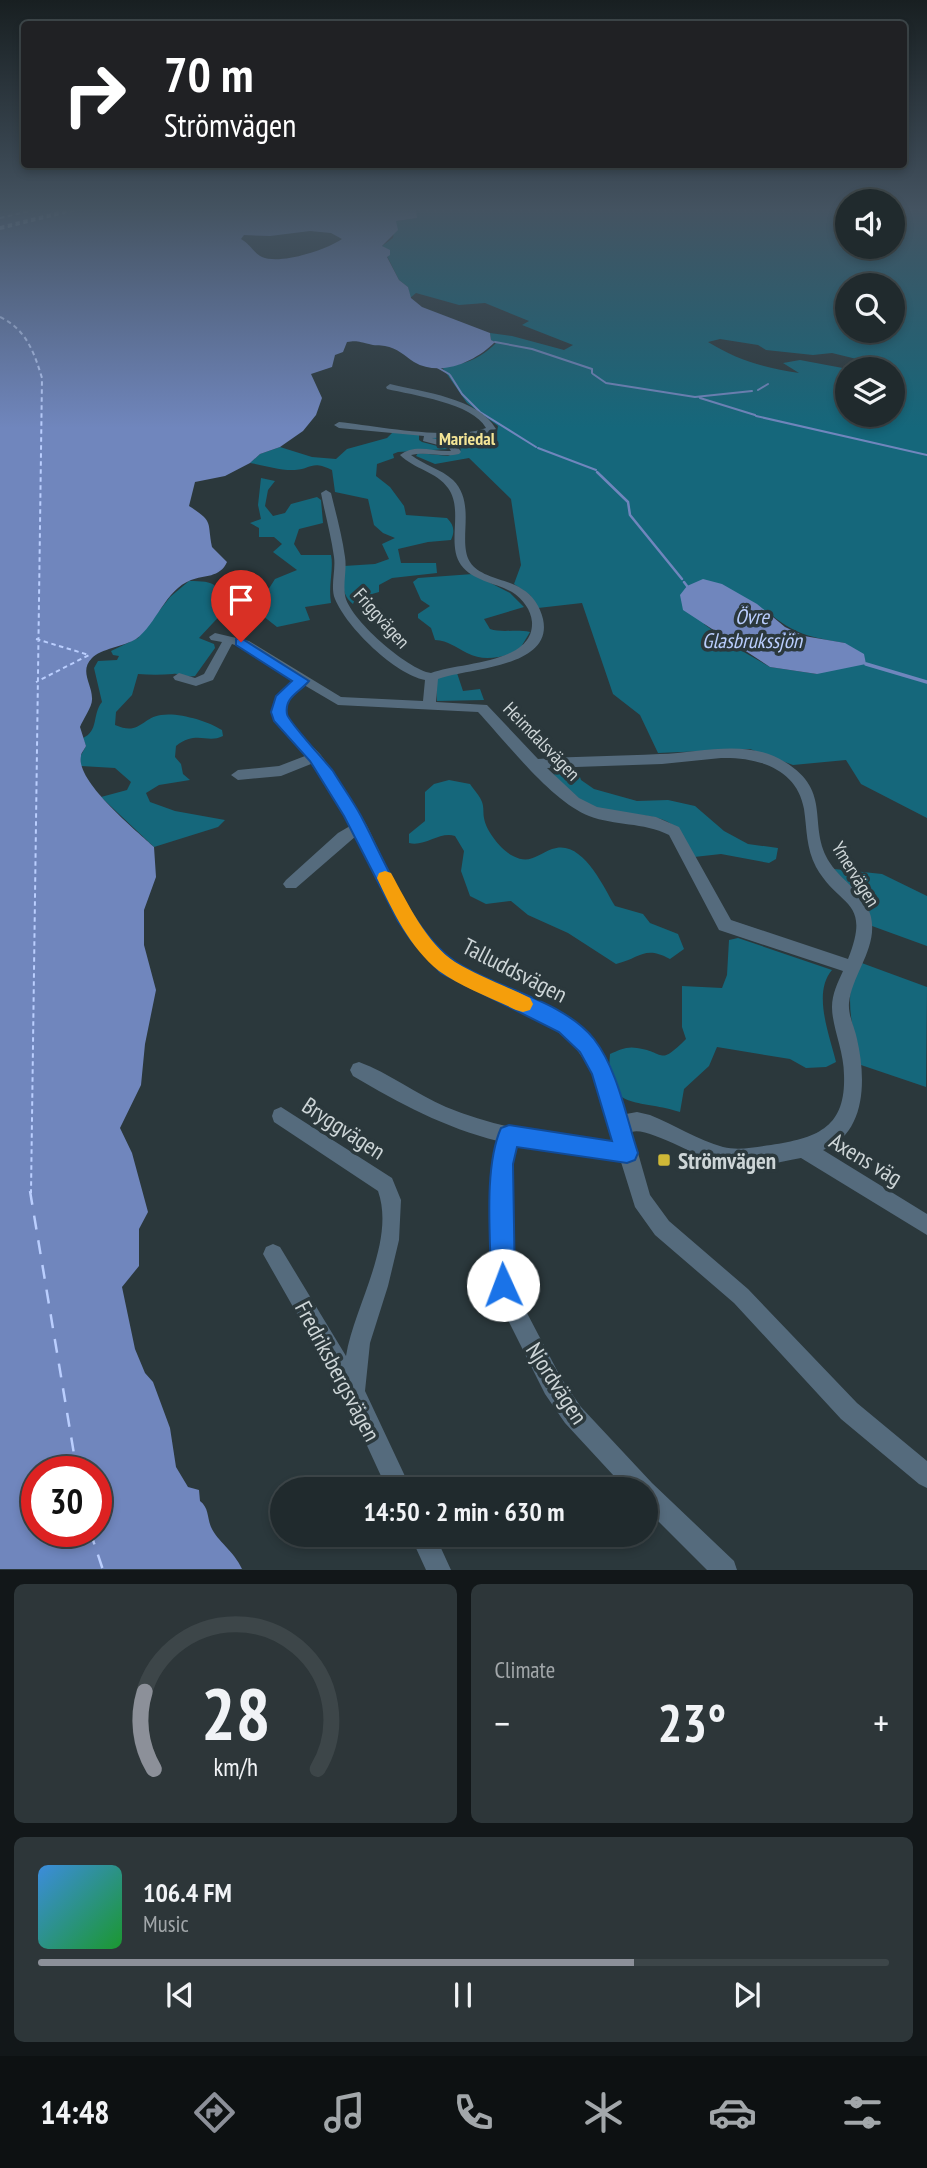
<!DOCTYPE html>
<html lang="en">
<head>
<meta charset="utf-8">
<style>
	:root { --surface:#202a2d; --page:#2d3639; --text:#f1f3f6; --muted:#a2a7aa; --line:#3d4649; --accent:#8c9099 }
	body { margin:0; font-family:"PT Sans Narrow",sans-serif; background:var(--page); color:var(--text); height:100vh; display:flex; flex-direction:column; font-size:26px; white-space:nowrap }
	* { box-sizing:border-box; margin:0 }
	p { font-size:23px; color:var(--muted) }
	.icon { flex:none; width:38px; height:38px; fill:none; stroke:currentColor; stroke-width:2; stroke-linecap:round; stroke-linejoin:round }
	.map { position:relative; height:1570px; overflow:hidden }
	.side { display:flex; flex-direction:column; gap:14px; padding:14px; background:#121719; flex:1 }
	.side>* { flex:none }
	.guide { position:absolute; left:21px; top:21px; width:886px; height:147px; border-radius:7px; box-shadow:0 4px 10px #0003,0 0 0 2px var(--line); background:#202124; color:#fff; overflow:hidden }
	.fabs { position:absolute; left:835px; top:189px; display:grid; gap:14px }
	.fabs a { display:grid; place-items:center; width:70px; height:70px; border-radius:50%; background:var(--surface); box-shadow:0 4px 10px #0003,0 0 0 2px var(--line); font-size:35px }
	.speed { position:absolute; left:21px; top:1456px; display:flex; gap:14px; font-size:35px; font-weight:700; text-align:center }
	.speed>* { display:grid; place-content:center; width:91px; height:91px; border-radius:50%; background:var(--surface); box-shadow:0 4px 10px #0003,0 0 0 2px var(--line); line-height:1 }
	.speed .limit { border:10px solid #d22; background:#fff; color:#111 }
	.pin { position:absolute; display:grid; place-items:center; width:60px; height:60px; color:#fff; margin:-72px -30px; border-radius:50% 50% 50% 0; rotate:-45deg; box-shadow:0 0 7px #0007 }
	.pin .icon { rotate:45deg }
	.me { position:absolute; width:77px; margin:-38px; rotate:358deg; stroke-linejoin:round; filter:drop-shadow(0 0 5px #0008) }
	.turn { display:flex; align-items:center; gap:24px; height:147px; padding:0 28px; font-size:32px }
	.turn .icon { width:91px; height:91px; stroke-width:2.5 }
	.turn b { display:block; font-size:49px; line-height:60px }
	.big { font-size:52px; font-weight:700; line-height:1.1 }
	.side .tile { flex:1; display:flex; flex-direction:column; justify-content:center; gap:10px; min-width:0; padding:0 24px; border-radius:10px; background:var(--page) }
	.side .dial { align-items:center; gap:0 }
	.dial svg { height:182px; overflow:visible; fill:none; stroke:var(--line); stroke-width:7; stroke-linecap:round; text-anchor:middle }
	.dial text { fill:var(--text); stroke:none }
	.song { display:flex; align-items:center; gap:21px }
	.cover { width:84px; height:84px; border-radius:10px; background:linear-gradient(135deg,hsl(210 70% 55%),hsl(130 70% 35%)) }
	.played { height:7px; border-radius:4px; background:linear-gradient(90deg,var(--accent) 70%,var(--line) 70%) }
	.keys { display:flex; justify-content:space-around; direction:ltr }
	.heat { display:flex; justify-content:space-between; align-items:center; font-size:38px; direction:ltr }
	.side .tiles { flex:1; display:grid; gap:14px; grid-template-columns:1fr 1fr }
	.tile:last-child { grid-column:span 2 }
	.trip { position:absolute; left:270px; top:1477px; width:388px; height:70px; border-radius:35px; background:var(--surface); box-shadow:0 4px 10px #0003,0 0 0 2px var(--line); font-weight:700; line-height:70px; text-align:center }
	.tab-bar { display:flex; height:112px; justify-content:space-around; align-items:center; background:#0d1112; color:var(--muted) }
	.tab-bar .icon { width:49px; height:49px }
	.tab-bar .selected { color:var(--accent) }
	.tab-bar b { font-size:32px; color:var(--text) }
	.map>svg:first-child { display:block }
	.green { fill:#15677b; fill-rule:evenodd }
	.water { fill:#7086bd; fill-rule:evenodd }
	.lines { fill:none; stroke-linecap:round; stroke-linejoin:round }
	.stream-far2 { stroke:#7086bd; stroke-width:2 }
	.stream-far1 { stroke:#7086bd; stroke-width:2.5 }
	.stream { stroke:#7086bd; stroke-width:3.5 }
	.ferry-far1 { stroke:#bacefe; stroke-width:2; stroke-dasharray:4.5 3.5; stroke-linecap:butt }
	.ferry { stroke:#bacefe; stroke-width:2.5; stroke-dasharray:14 11; stroke-linecap:butt }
	.minor { fill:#556b7d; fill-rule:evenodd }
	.route { fill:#1a73e8; stroke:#114b97; stroke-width:2 }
	.slow { fill:#f59e0b }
	.poi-dot { fill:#cfb837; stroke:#2b383c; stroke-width:2.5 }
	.labels { text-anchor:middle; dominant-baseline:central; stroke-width:7; stroke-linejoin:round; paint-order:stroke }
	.far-neighbourhood-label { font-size:18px; font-weight:bold; fill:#f4e596; stroke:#2b383c }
	.street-label { font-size:19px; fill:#cdd5d7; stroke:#2b383c }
	.water-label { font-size:21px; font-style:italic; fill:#bacefe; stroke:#2b383c }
	.near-street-label { font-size:23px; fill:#cdd5d7; stroke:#2b383c }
	.near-poi-label { font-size:23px; font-weight:bold; fill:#cdd5d7; stroke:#2b383c; text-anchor:start }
</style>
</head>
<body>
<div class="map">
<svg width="927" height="1570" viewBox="0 0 927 1570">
	<rect width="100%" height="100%" fill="#2b383c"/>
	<path class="green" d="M416 209H847V247H892L893 209H927V818L861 784 846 760 793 765 750 749 658 753 640 715 613 694 582 603 538 608 530 595 514 584 521 565 511 499 469 458 435 464 416 456 418 453 448 456 461 450 458 446 431 438 436 436 497 433 498 426 467 403 442 367C464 365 480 359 496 343L491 340 490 333 512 336 564 350 573 345 522 325 529 321 485 303 459 305 416 293 410 298 408 287 399 280 382 246 393 238 396 221 417 218ZM847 285H892V331H847ZM720 339 758 345 766 350 813 355 832 353 885 366 883 369H892V415H847L848 369 800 360 783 363 799 373C765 368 737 360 708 342ZM767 611C794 635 810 637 845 643L817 674 770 667 735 647 704 624Z
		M393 432 419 435V440L422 442 449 449 398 452 393 454 394 458 377 464 376 476 390 487 404 506 406 515 447 518C454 525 455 531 451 540L428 542 398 549 401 563H436L437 573 392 578 379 585V592L355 599 353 604C340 594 343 581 344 566L375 564 389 559 382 544 395 538 383 533 374 525 368 499 335 492 332 470C311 460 312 469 295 470 281 471 264 465 250 463L260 454 280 447 312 457 336 459 347 449 387 438Z
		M261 478 275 481 268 490 265 506 273 516 285 513 291 504 317 497 321 500 323 523 299 529 294 544 301 555H331C334 569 328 585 331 603L305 607 310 620 277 627 258 612 259 604 275 579 297 570 273 552 282 544 274 537H259V528L250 523 261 519 258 505Z
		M473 574 510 593 524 607 484 619 490 629C501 633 517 629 530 632L518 652C500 657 484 662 467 653 455 647 449 641 435 640L431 628 418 618V614L430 606 421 600 413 582 418 578Z
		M189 581C216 581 219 584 226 609L199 638 214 644 215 648 195 676C186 678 181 673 173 674 161 675 150 675 138 674L132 695 116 712 115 725C140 736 141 718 161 715 178 712 208 721 222 730L223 736C207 744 197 730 176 746L175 757 181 764 183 774 190 780 159 785 146 793 150 802 175 811 225 820 218 827 154 847 101 797 127 790 131 782 115 768 81 766 80 757 86 746 83 738C99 731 92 714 102 702L94 668 98 661 117 660 119 656 113 655 111 651 138 638 170 597Z
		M456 670 463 691 480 689 484 700 437 701 436 679Z
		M566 767 579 774 581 780 594 789 637 801 668 800 695 806 724 831 748 844 778 848 776 859 769 863 721 854 694 857C687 845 680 828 668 822 649 812 627 817 608 812 587 807 560 789 552 770Z
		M449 780 470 784C474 790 480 796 482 802 484 807 483 813 484 818 486 831 501 850 513 856 530 865 538 854 552 849 582 838 603 886 615 906L643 914 650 923 678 934 684 949 670 959C644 945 641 958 616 964L568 933 528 915 511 901 486 904 470 896 461 871 464 851 455 836C440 831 425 847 409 843V834L425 821V792L434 784Z
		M834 869 882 874 927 896V946L872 926 869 911Z
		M738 938 832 970C812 993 830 1036 836 1062L826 1067 806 1068 790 1059 717 1047 709 1066 684 1089 680 1112C640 1098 604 1113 610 1054 619 1050 627 1046 637 1048 666 1052 658 1067 686 1039L682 1027V986L722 988 727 975 729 940Z
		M859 962 927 987 926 1087 861 1065C853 1030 842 995 859 962Z"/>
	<path class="water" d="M0 209H416L417 218 396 221 398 230 382 246 390 250V255L387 257 399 280 408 287 411 298 422 307 490 333 491 340 495 342C476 361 441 378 414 362 405 356 397 348 385 346 380 345 374 346 369 344 360 342 357 340 347 342L343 352 335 355 332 367 311 374 322 398 316 415 303 431 280 447 260 454 250 463 225 476 195 482 189 506C214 522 207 521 212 547L227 562C220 578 204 575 191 580 165 590 156 625 136 639 125 646 100 649 92 658 79 671 92 684 92 698 93 706 83 719 80 727L86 746C84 750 81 753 81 756 75 781 137 831 154 847L156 877 144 910V945L156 990 145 1044 141 1085 120 1128 132 1153 148 1212 139 1229V1266L122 1287 135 1349 145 1373 153 1382 170 1428 176 1467 188 1487 199 1490 200 1501C209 1508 207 1517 211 1527 217 1541 234 1551 242 1569H0ZM310 231 331 233 342 239C326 250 280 265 262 257 254 253 250 244 241 239L244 235 270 236ZM37 1472H96V1531H37Z
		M703 579 722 584 757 604 785 627 804 636 845 643 864 654 866 664 817 674 770 667 683 610 680 595 687 586Z"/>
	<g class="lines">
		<path class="stream-far2" d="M495 342 532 349 592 369V373
			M437 367 449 374
			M593 374 606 383 695 397 752 391
			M450 375 462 394 480 412 536 447
			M758 390 768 384
			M700 398 755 415
			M756 416 927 455
			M538 448 596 470"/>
		<path class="stream-far1" d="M597 472 628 502 630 515 682 579
			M684 582 687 586"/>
		<path class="stream" d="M866 664 927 682"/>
		<path class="ferry-far1" d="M0 218 38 209
			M0 227 71 209
			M0 229 80 209
			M0 317C26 329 34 352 42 378L31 1193
			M36 639 89 655 36 682"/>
		<path class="ferry" d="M30 1191 77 1472
			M90 1531 103 1570"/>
		<path class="minor" d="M390 384C422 392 479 398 496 429L481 436 432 438 456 444 461 452 459 454C443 458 427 451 411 455 424 465 441 469 453 480 477 504 457 541 470 562 480 578 508 579 522 589 533 595 540 607 543 619 554 668 467 668 438 679L436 702 487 705 538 759C579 756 619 756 660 754 701 753 747 738 785 762 834 792 806 826 830 863 843 883 866 893 871 917 878 948 852 974 849 1003 848 1016 855 1028 857 1039 866 1078 867 1133 823 1150L927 1214V1235L801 1158C777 1162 748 1172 724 1166 703 1160 647 1126 632 1132L650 1195 669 1221 748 1289 857 1403 927 1461V1488L919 1484 841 1419 734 1303 655 1235 635 1207 621 1162 516 1146 512 1164V1262L516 1292 561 1378 581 1407 652 1483 734 1561 737 1570H707L646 1509V1489H626L565 1423 545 1394 495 1294 492 1262V1164L498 1141C445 1128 399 1103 353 1076L350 1070 353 1064 359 1062C389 1073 416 1094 446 1107 499 1129 559 1137 616 1143 595 1070 586 1038 512 1007 487 996 462 987 441 970 400 937 378 883 356 836L296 888H286L283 884 286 880 338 833 350 826 334 796 311 764 281 776 238 780 231 775 238 770 279 766 305 756C283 730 251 706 295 680L241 647 232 644 213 680 196 686 175 680 173 677 179 673 195 678 204 674 222 642 211 640 209 637 215 633 249 641 341 697 423 701 425 680C395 674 347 628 335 599 330 587 336 570 334 557 331 535 325 514 321 493L326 490 331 493C336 514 342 535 345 557 347 569 343 583 345 595 348 618 408 670 431 673 459 662 534 664 532 622 531 610 523 599 512 592 496 583 473 581 461 565 446 544 464 510 448 488 437 472 414 469 400 455 415 443 433 452 451 451L449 448 423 441 424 436 339 428 334 425 339 422C376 426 453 441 486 428 473 403 412 395 387 389L386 387ZM304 685 338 705 478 712C507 743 551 801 589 816 615 826 643 822 669 835L719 930 843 971C838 982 832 994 832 1007 832 1027 844 1051 844 1075 846 1128 817 1138 771 1145 755 1147 739 1151 723 1147 698 1140 675 1125 650 1115L637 1112 626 1114C618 1089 609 1059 591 1038 553 995 490 994 449 957 407 920 390 871 366 824 358 810 347 794 337 780 332 772 326 761 320 754 311 743 289 730 286 715 283 700 293 692 304 685ZM721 758C757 757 797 768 804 809 807 829 806 848 816 867 839 908 872 899 848 959L731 920 679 827 656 817 597 807 579 798 547 768 662 764Z
			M281 1107 392 1178 401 1200 399 1240 388 1286 370 1343 365 1391 411 1489H387L346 1400 263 1254 266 1247 273 1244 280 1247 346 1356C354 1306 396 1242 378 1191L274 1122 272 1116 274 1110Z
			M410 1535H435L451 1570H426Z"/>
	</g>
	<linearGradient id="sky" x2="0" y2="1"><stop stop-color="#181f21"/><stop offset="0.49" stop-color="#445361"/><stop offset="1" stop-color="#445361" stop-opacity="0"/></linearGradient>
	<rect width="927" height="428" fill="url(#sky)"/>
	<path class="route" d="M241 638 309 681C300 692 284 697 287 714 287 720 325 761 333 771 342 786 353 801 361 816 385 861 413 934 456 962 497 989 563 1000 594 1039 618 1070 626 1117 638 1153L635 1160 627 1163 517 1147 513 1164 515 1285 512 1294 503 1297 495 1294 491 1285C491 1240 483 1169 501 1128L509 1125 612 1141 592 1074 580 1052 559 1032 441 973 411 940 398 921 344 816 310 761 274 721 271 712 276 696 292 681 236 645V639Z"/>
	<path class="slow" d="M385 871 391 873C407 902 427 944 455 962 478 976 506 986 530 998L533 1004 530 1010 523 1012 516 1010C492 998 461 987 439 971 410 948 392 910 377 878L379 873Z"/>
	<rect class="poi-dot" x="657" y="1153" width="14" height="14" rx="3.5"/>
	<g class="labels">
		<g class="far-neighbourhood-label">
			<text x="467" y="438">Mariedal</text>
		</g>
		<g class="street-label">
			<text transform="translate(382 618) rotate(48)">Friggvägen</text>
			<text transform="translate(542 741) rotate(46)">Heimdalsvägen</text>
			<text transform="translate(856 874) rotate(58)">Ymervägen</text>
		</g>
		<g class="water-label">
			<text x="752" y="616">Övre<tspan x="752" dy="24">Glasbrukssjön</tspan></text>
		</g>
		<g class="near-street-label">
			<text transform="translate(515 970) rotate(27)">Talluddsvägen</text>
			<text transform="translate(344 1128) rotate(33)">Bryggvägen</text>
			<text transform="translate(866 1159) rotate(31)">Axens väg</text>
			<text transform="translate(338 1371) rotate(62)">Fredriksbergsvägen</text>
			<text transform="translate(557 1383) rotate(57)">Njordvägen</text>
		</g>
		<g class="near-poi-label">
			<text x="678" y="1160">Strömvägen</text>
		</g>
	</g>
</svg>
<div class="fabs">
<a><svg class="icon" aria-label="sound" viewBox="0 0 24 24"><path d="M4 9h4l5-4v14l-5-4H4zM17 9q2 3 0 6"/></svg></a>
<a><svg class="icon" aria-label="search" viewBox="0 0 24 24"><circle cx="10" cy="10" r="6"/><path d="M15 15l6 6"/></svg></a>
<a><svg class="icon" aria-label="layers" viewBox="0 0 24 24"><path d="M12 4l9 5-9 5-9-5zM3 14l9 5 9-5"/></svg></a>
</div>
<div class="speed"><div class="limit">30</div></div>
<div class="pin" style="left:241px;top:642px;background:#d93025"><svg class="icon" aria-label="arrive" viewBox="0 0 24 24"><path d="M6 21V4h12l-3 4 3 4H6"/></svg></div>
<svg class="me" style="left:503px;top:1285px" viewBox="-20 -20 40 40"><circle r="19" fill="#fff"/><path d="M0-13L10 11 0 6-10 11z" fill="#1a73e8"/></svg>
<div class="trip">14:50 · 2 min · 630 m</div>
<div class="guide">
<div class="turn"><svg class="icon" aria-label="right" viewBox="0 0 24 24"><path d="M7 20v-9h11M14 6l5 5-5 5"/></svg><div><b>70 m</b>Strömvägen</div></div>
</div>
</div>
<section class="side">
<div class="tiles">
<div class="tile dial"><svg viewBox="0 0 100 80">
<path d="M14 69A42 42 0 1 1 86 69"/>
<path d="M14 69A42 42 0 0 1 10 35" stroke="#8c9099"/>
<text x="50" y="56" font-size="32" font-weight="700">28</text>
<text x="50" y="72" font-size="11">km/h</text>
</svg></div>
<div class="tile"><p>Climate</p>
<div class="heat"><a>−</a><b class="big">23°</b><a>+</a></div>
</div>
<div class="tile">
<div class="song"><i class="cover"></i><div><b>106.4 FM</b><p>Music</p></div></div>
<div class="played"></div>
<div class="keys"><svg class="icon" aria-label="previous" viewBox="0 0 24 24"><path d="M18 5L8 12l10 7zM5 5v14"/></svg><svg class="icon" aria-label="pause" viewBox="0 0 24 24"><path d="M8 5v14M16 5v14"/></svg><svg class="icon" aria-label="next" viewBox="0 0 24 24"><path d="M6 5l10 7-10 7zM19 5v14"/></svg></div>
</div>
</div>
</section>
<nav class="tab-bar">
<b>14:48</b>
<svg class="icon selected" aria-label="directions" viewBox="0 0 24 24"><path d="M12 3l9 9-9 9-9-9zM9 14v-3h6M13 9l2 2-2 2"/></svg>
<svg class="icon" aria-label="music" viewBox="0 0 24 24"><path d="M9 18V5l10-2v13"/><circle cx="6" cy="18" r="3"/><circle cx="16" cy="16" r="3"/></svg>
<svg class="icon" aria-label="phone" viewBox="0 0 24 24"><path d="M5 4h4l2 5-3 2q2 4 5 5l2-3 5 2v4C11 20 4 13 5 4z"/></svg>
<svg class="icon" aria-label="climate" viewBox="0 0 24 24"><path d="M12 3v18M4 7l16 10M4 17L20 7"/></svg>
<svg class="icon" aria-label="car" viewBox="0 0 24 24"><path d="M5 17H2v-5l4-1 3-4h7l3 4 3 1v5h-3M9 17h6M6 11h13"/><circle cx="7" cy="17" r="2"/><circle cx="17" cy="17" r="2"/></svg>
<svg class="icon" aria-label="filters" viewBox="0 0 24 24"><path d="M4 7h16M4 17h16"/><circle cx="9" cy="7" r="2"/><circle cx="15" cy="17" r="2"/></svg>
</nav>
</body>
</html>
